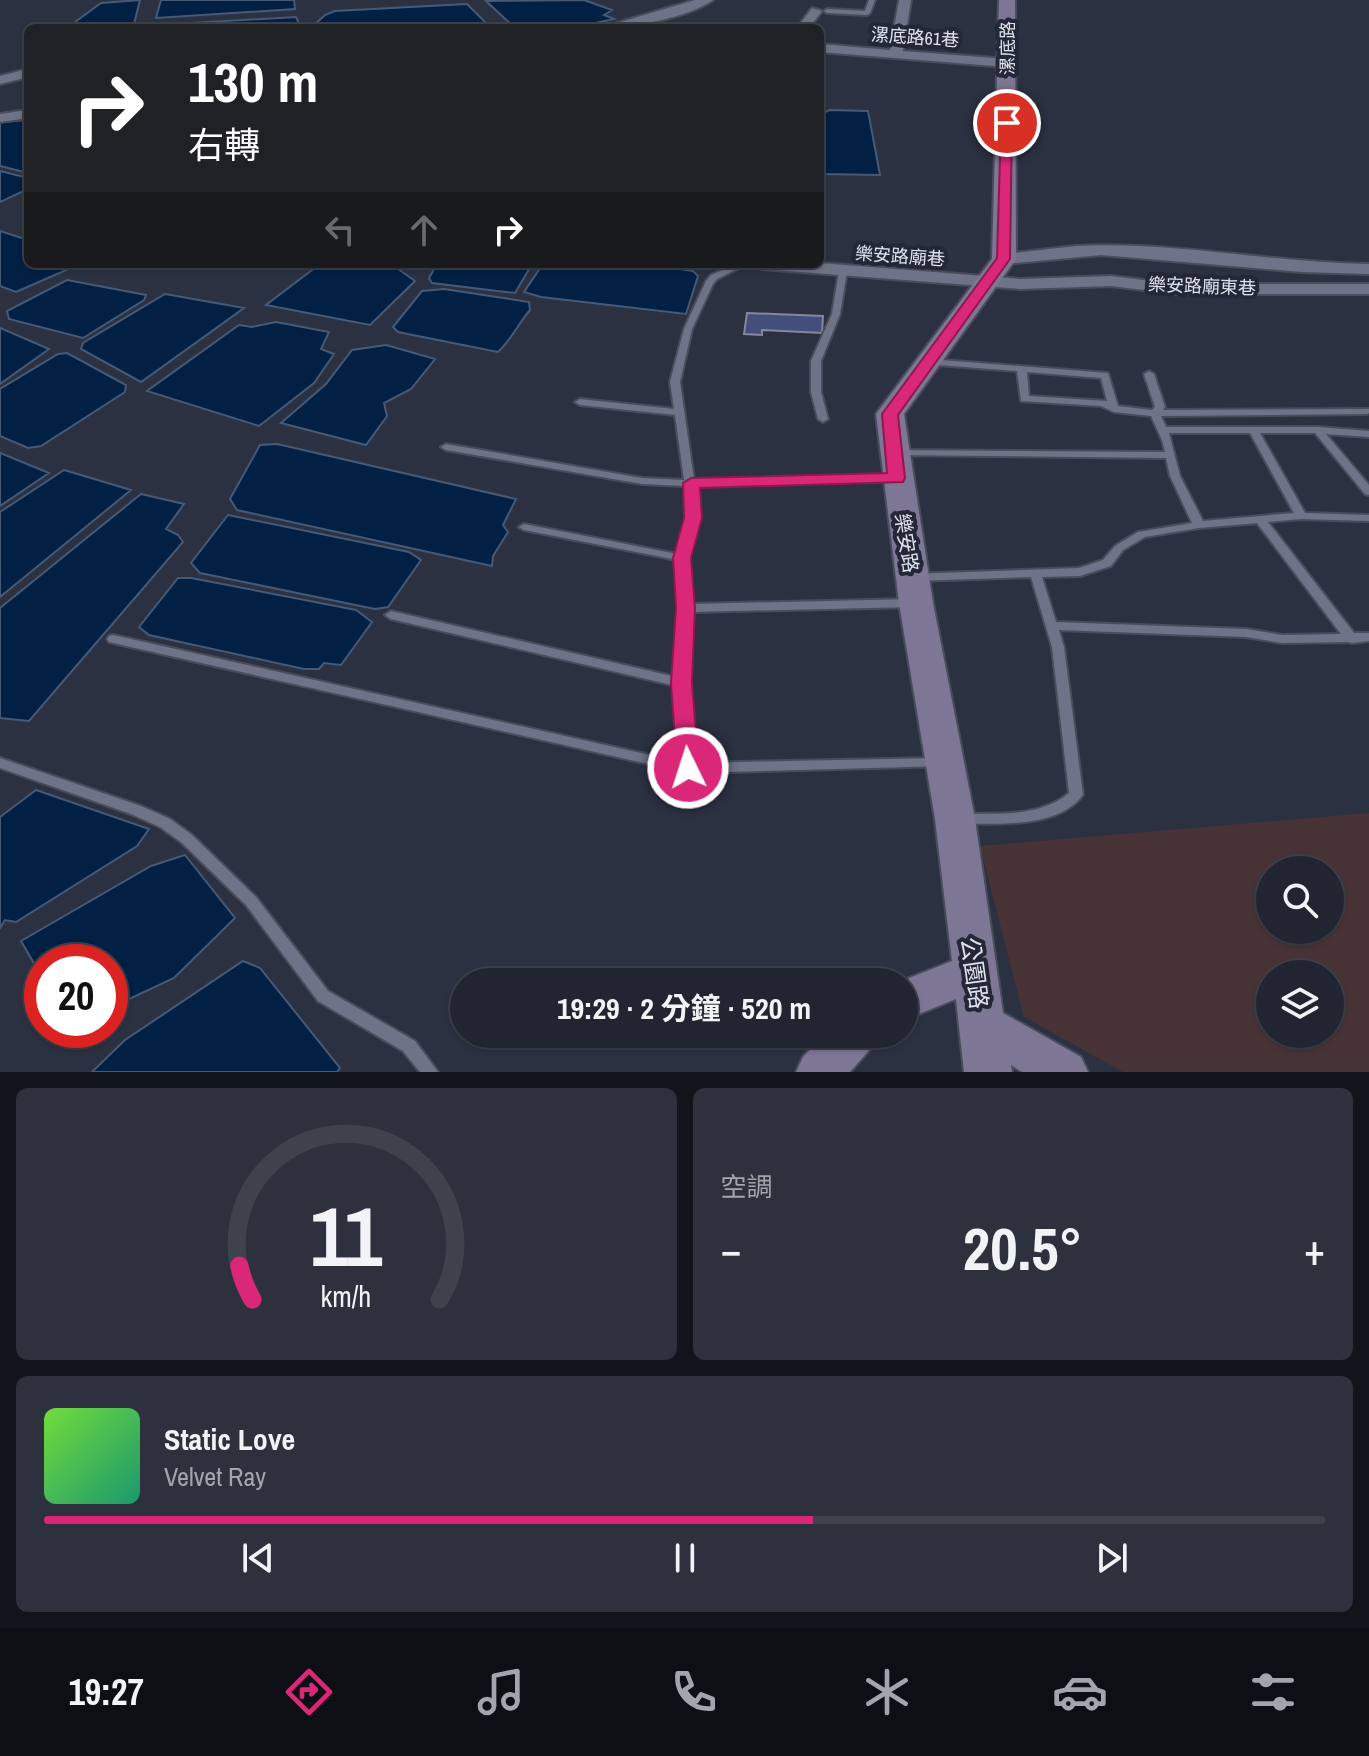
<!DOCTYPE html>
<html lang="zh-TW">
<head>
<meta charset="utf-8">
<style>
	:root { --surface:#212532; --page:#2d313e; --text:#f1f3f6; --muted:#a2a5ac; --line:#3e424d; --accent:#db2777 }
	body { margin:0; font-family:"Archivo Narrow","Noto Sans TC",sans-serif; background:var(--page); color:var(--text); height:100vh; display:flex; flex-direction:column; font-size:30px; white-space:nowrap }
	* { box-sizing:border-box; margin:0 }
	p { font-size:26px; color:var(--muted) }
	.icon { flex:none; width:44px; height:44px; fill:none; stroke:currentColor; stroke-width:2; stroke-linecap:round; stroke-linejoin:round }
	.map { position:relative; height:1072px; overflow:hidden }
	.panel { display:flex; flex-direction:column; gap:16px; padding:16px; background:#12141c; flex:1 }
	.panel>* { flex:none }
	.hud { position:absolute; left:24px; top:24px; width:800px; height:244px; border-radius:12px; box-shadow:0 2px 6px #0004,0 0 0 2px var(--line); background:#202124; color:#fff; overflow:hidden }
	.controls { position:absolute; left:1256px; top:856px; display:grid; gap:16px }
	.controls a { display:grid; place-items:center; width:88px; height:88px; border-radius:50%; background:var(--surface); box-shadow:0 2px 6px #0004,0 0 0 2px var(--line); font-size:40px }
	.speed { position:absolute; left:24px; top:944px; display:flex; gap:16px; font-size:40px; font-weight:700; text-align:center }
	.speed>* { display:grid; place-content:center; width:104px; height:104px; border-radius:50%; background:var(--surface); box-shadow:0 2px 6px #0004,0 0 0 2px var(--line); line-height:1 }
	.speed .limit { border:12px solid #d22; background:#fff; color:#111 }
	.pin { position:absolute; display:grid; place-items:center; width:68px; height:68px; color:#fff; margin:-34px; border:4px solid #fff; border-radius:50%; box-shadow:0 2px 8px #0007 }
	.me { position:absolute; width:88px; margin:-44px; rotate:356deg; stroke-linejoin:round; filter:drop-shadow(0 0 6px #0008) }
	.turn { display:flex; align-items:center; gap:28px; height:168px; padding:0 32px; font-size:36px }
	.turn .icon { width:104px; height:104px; stroke-width:2.5 }
	.turn b { display:block; font-size:56px; line-height:68px }
	.lanes { display:flex; align-items:center; height:76px; padding:0 32px; background:#0003; justify-content:center; gap:40px; direction:ltr }
	.lanes .off { opacity:.35 }
	.big { font-size:60px; font-weight:700; line-height:1.1 }
	.panel .widget { flex:1; display:flex; flex-direction:column; justify-content:center; gap:12px; min-width:0; padding:0 28px; border-radius:12px; background:var(--page) }
	.panel .dial { align-items:center; gap:0 }
	.dial svg { height:208px; overflow:visible; fill:none; stroke:var(--line); stroke-width:7; stroke-linecap:round; text-anchor:middle }
	.dial text { fill:var(--text); stroke:none }
	.song { display:flex; align-items:center; gap:24px }
	.cover { width:96px; height:96px; border-radius:12px; background:linear-gradient(135deg,hsl(100 70% 55%),hsl(160 70% 35%)) }
	.played { height:8px; border-radius:4px; background:linear-gradient(90deg,var(--accent) 60%,var(--line) 60%) }
	.keys { display:flex; justify-content:space-around; direction:ltr }
	.heat { display:flex; justify-content:space-between; align-items:center; font-size:44px; direction:ltr }
	.panel .tiles { flex:1; display:grid; gap:16px; grid-template-columns:1fr 1fr }
	.widget:last-child { grid-column:span 2 }
	.trip { position:absolute; left:450px; top:968px; width:468px; height:80px; border-radius:40px; background:var(--surface); box-shadow:0 2px 6px #0004,0 0 0 2px var(--line); font-weight:700; line-height:80px; text-align:center }
	.dock { display:flex; height:128px; justify-content:space-around; align-items:center; background:#0d0f14; color:var(--muted) }
	.dock .icon { width:56px; height:56px }
	.dock .on { color:var(--accent) }
	.dock b { font-size:36px; color:var(--text) }
	.map>svg:first-child { display:block }
	.education { fill:#473335; fill-rule:evenodd }
	.water { fill:#021f44; stroke:#445a77; stroke-width:2 }
	.building { fill:#434e7d; stroke:#83889d; stroke-width:2 }
	.lines { fill:none; stroke-linecap:round; stroke-linejoin:round }
	.lane-casing { stroke:#494d5b; stroke-width:4 }
	.street-casing { stroke:#494d5b; stroke-width:4 }
	.secondary-casing { stroke:#494d5b; stroke-width:4 }
	.lane { fill:#6e7387; fill-rule:evenodd }
	.street { fill:#6e7387; fill-rule:evenodd }
	.secondary { fill:#7e7695; fill-rule:evenodd }
	.route { fill:#db2777; stroke:#8e194d; stroke-width:2 }
	.labels { text-anchor:middle; dominant-baseline:central; stroke-width:8; stroke-linejoin:round; paint-order:stroke }
	.far-street-label { font-size:18px; fill:#dee2ed; stroke:#232737 }
	.street-label { font-size:20px; fill:#dee2ed; stroke:#232737 }
	.near-street-label { font-size:24px; fill:#dee2ed; stroke:#232737 }
</style>
</head>
<body>
<div class="map">
<svg width="1369" height="1072" viewBox="0 0 1369 1072">
	<rect width="100%" height="100%" fill="#2c3142"/>
	<path class="education" d="M1369 813V1072H1123L1024 1017 980 846ZM1270 870H1330V930H1270ZM1270 974H1330V1034H1270Z"/>
	<path class="water" d="M140 0 133 28H67L101 3Z
		M161 0H294L295 9 156 18Z
		M584 0 612 10 604 15 614 19 572 28H515L486 1Z
		M467 4 491 28H316L313 26 325 15 335 11Z
		M296 17 301 28H155V25Z
		M829 110 868 111 880 175 820 174V116Z
		M28 120V173L0 166V122Z
		M0 171 28 178V189L0 202Z
		M0 231 28 240V264H80L16 292 0 286Z
		M320 264H391L415 281 370 325 266 305Z
		M437 264H532L515 293 432 283 429 278Z
		M543 264H645L693 271 698 276 686 314 541 297 524 292Z
		M67 280 146 295 144 300 83 338 9 319 7 311Z
		M444 289 529 302 530 310C518 324 512 339 498 352L398 332 393 327 422 291Z
		M165 294 244 308 141 382 81 349 83 343Z
		M276 322 329 332 321 349 334 354 314 383 259 426 147 391 239 325 252 327Z
		M0 328 49 349 0 384Z
		M386 345 435 359 411 389 384 403 387 416 366 445 281 423 326 384 352 350Z
		M67 353 126 385 125 392 41 446 28 448 0 436V389L58 354Z
		M277 444 516 499 503 525 508 532 493 556 492 566 237 510 230 499 260 445Z
		M0 453 49 473 0 506Z
		M64 470 131 490 0 597V512Z
		M141 494 184 504 166 529 178 535 183 542 29 721 0 718V608Z
		M228 515 409 552 421 560 388 607 375 609 200 573 191 563Z
		M178 578H191L356 610 372 622 341 665 324 663 319 669H304L149 635 139 627Z
		M36 790 149 829 137 846 16 922 5 920 0 928V817Z
		M185 855 235 918 174 978 110 1008V962H42V977L21 941 151 866Z
		M243 961 260 968 340 1068 337 1072H92L125 1040Z"/>
	<path class="building" d="M747 313 823 316 822 333 762 330V335L744 334Z"/>
	<g class="lines">
		<defs>
			<path id="lane" d="M869 0H875L870 13 867 15 827 13 824 11 827 9 865 11Z
				M736 264H747L717 279 713 284 692 329 680 382 694 480 897 475 902 478 897 481 695 486 698 508 688 558 691 604 913 599 919 603 913 607 691 612 688 683 694 763 940 758 945 760 947 763 945 766 688 773 113 643 109 642 107 639 109 636 113 635 681 762 676 686 391 619 385 615 391 611 676 677 679 608 677 560 524 530 519 527 524 524 677 554 688 508 685 486 642 484 446 450 441 447 446 444 642 478 684 480 675 415 580 405 575 402 580 399 674 409 670 382 684 329 706 281 711 275Z
				M843 268 847 271 840 314 821 361V392L828 419 823 422 818 419 811 392V361L832 314 839 271Z
				M928 359 1108 373 1118 406 1152 410 1155 407 1144 374 1149 371 1154 374 1165 407 1163 410 1369 409V413L1367 414 1161 416 1166 427H1318L1369 431V437L1326 434 1369 485V495L1365 494 1315 433H1260L1305 513 1369 515V521L1301 519 1268 522 1354 633H1369V641L1352 643 1348 642 1282 643 1246 637 1059 630 1064 647 1083 795C1057 829 998 823 960 824L955 823 953 819 955 815 960 814C997 813 1039 818 1069 793L1052 647 1031 577 914 581 910 580 908 577 910 574 1079 568 1103 560 1115 546 1138 532 1192 523 1170 476 1166 458 894 455 893 453 898 450 1165 452 1162 440 1151 416 1114 412 1101 406 1021 401 1017 371 925 364V360ZM1027 372 1101 378 1107 401 1029 396ZM1169 433H1250L1294 513 1203 521 1180 476ZM1257 523 1341 634 1282 635 1246 629 1056 622 1042 577 1080 576 1111 566 1123 550 1145 537 1199 528Z
				M0 758 141 806 170 819 192 835 256 897 328 991 415 1041 438 1072H420L403 1051 318 1001 246 905 182 843 160 827 131 814 0 768Z"/>
			<path id="street" d="M695 0H713C688 18 630 28 600 28Z
				M899 0H911L903 51 1007 59 1013 63 1007 67 820 52V44L890 50Z
				M812 8 822 11 809 28H797Z
				M28 69V77L0 84V76Z
				M28 110V118L0 122V114Z
				M1076 246C1174 241 1272 263 1369 264V274L1302 272 1101 255 1004 264 996 259 1004 254Z
				M820 263 1020 279 1111 276 1176 284H1369V294H1176L1111 286 1020 289 762 269 754 264Z"/>
			<path id="secondary" d="M999 0H1015L1016 259 904 414 933 603 975 819 1003 1013 1081 1057 1088 1072H1022L1011 1065 1012 1072H964L956 999 904 1020V982H899L952 961 935 819 899 603 876 414 992 259Z
				M825 1034H878L871 1048 850 1072H796L803 1057Z"/>
		</defs>
		<use href="#lane" class="lane-casing"/>
		<use href="#street" class="street-casing"/>
		<use href="#secondary" class="secondary-casing"/>
		<use href="#lane" class="lane"/>
		<use href="#street" class="street"/>
		<use href="#secondary" class="secondary"/>
	</g>
	<path class="route" d="M1007 120 1012 123 1010 259 898 415 905 478 903 482 700 488 702 518 691 558 695 608 692 683 699 768 696 774H680L677 768 671 683 676 608 673 558 684 518 683 483 691 478 887 473 882 414 997 258 1001 123Z"/>
	<g class="labels">
		<g class="far-street-label">
			<text transform="translate(915 37) rotate(4)">漯底路61巷</text>
			<text transform="translate(1007 48) rotate(-90)">漯底路</text>
			<text transform="translate(900 256) rotate(4)">樂安路廟巷</text>
			<text transform="translate(1202 286) rotate(2)">樂安路廟東巷</text>
		</g>
		<g class="street-label">
			<text transform="translate(907 543) rotate(81)">樂安路</text>
		</g>
		<g class="near-street-label">
			<text transform="translate(975 973) rotate(82)">公園路</text>
		</g>
	</g>
</svg>
<div class="controls">
<a><svg class="icon" aria-label="search" viewBox="0 0 24 24"><circle cx="10" cy="10" r="6"/><path d="M15 15l6 6"/></svg></a>
<a><svg class="icon" aria-label="layers" viewBox="0 0 24 24"><path d="M12 4l9 5-9 5-9-5zM3 14l9 5 9-5"/></svg></a>
</div>
<div class="speed"><div class="limit">20</div></div>
<div class="pin" style="left:1007px;top:123px;background:#d93025"><svg class="icon" aria-label="arrive" viewBox="0 0 24 24"><path d="M6 21V4h12l-3 4 3 4H6"/></svg></div>
<svg class="me" style="left:688px;top:768px" viewBox="-20 -20 40 40"><circle r="17" fill="#db2777" stroke="#fff" stroke-width="3"/><path d="M0-11L8 9 0 5-8 9z" fill="#fff"/></svg>
<div class="trip">19:29 · 2 分鐘 · 520 m</div>
<div class="hud">
<div class="turn"><svg class="icon" aria-label="right" viewBox="0 0 24 24"><path d="M7 20v-9h11M14 6l5 5-5 5"/></svg><div><b>130 m</b>右轉</div></div>
<div class="lanes"><svg class="icon off" aria-label="left" viewBox="0 0 24 24"><path d="M17 20v-9H6M10 6l-5 5 5 5"/></svg><svg class="icon off" aria-label="ahead" viewBox="0 0 24 24"><path d="M12 20V5M6 11l6-6 6 6"/></svg><svg class="icon" aria-label="right" viewBox="0 0 24 24"><path d="M7 20v-9h11M14 6l5 5-5 5"/></svg></div>
</div>
</div>
<section class="panel">
<div class="tiles">
<div class="widget dial"><svg viewBox="0 0 100 80">
<path d="M14 69A42 42 0 1 1 86 69"/>
<path d="M14 69A42 42 0 0 1 9 56" stroke="#db2777"/>
<text x="50" y="56" font-size="32" font-weight="700">11</text>
<text x="50" y="72" font-size="11">km/h</text>
</svg></div>
<div class="widget"><p>空調</p>
<div class="heat"><a>−</a><b class="big">20.5°</b><a>+</a></div>
</div>
<div class="widget">
<div class="song"><i class="cover"></i><div><b>Static Love</b><p>Velvet Ray</p></div></div>
<div class="played"></div>
<div class="keys"><svg class="icon" aria-label="previous" viewBox="0 0 24 24"><path d="M18 5L8 12l10 7zM5 5v14"/></svg><svg class="icon" aria-label="pause" viewBox="0 0 24 24"><path d="M8 5v14M16 5v14"/></svg><svg class="icon" aria-label="next" viewBox="0 0 24 24"><path d="M6 5l10 7-10 7zM19 5v14"/></svg></div>
</div>
</div>
</section>
<nav class="dock">
<b>19:27</b>
<svg class="icon on" aria-label="directions" viewBox="0 0 24 24"><path d="M12 3l9 9-9 9-9-9zM9 14v-3h6M13 9l2 2-2 2"/></svg>
<svg class="icon" aria-label="music" viewBox="0 0 24 24"><path d="M9 18V5l10-2v13"/><circle cx="6" cy="18" r="3"/><circle cx="16" cy="16" r="3"/></svg>
<svg class="icon" aria-label="phone" viewBox="0 0 24 24"><path d="M5 4h4l2 5-3 2q2 4 5 5l2-3 5 2v4C11 20 4 13 5 4z"/></svg>
<svg class="icon" aria-label="climate" viewBox="0 0 24 24"><path d="M12 3v18M4 7l16 10M4 17L20 7"/></svg>
<svg class="icon" aria-label="car" viewBox="0 0 24 24"><path d="M5 17H2v-5l4-1 3-4h7l3 4 3 1v5h-3M9 17h6M6 11h13"/><circle cx="7" cy="17" r="2"/><circle cx="17" cy="17" r="2"/></svg>
<svg class="icon" aria-label="filters" viewBox="0 0 24 24"><path d="M4 7h16M4 17h16"/><circle cx="9" cy="7" r="2"/><circle cx="15" cy="17" r="2"/></svg>
</nav>
</body>
</html>
